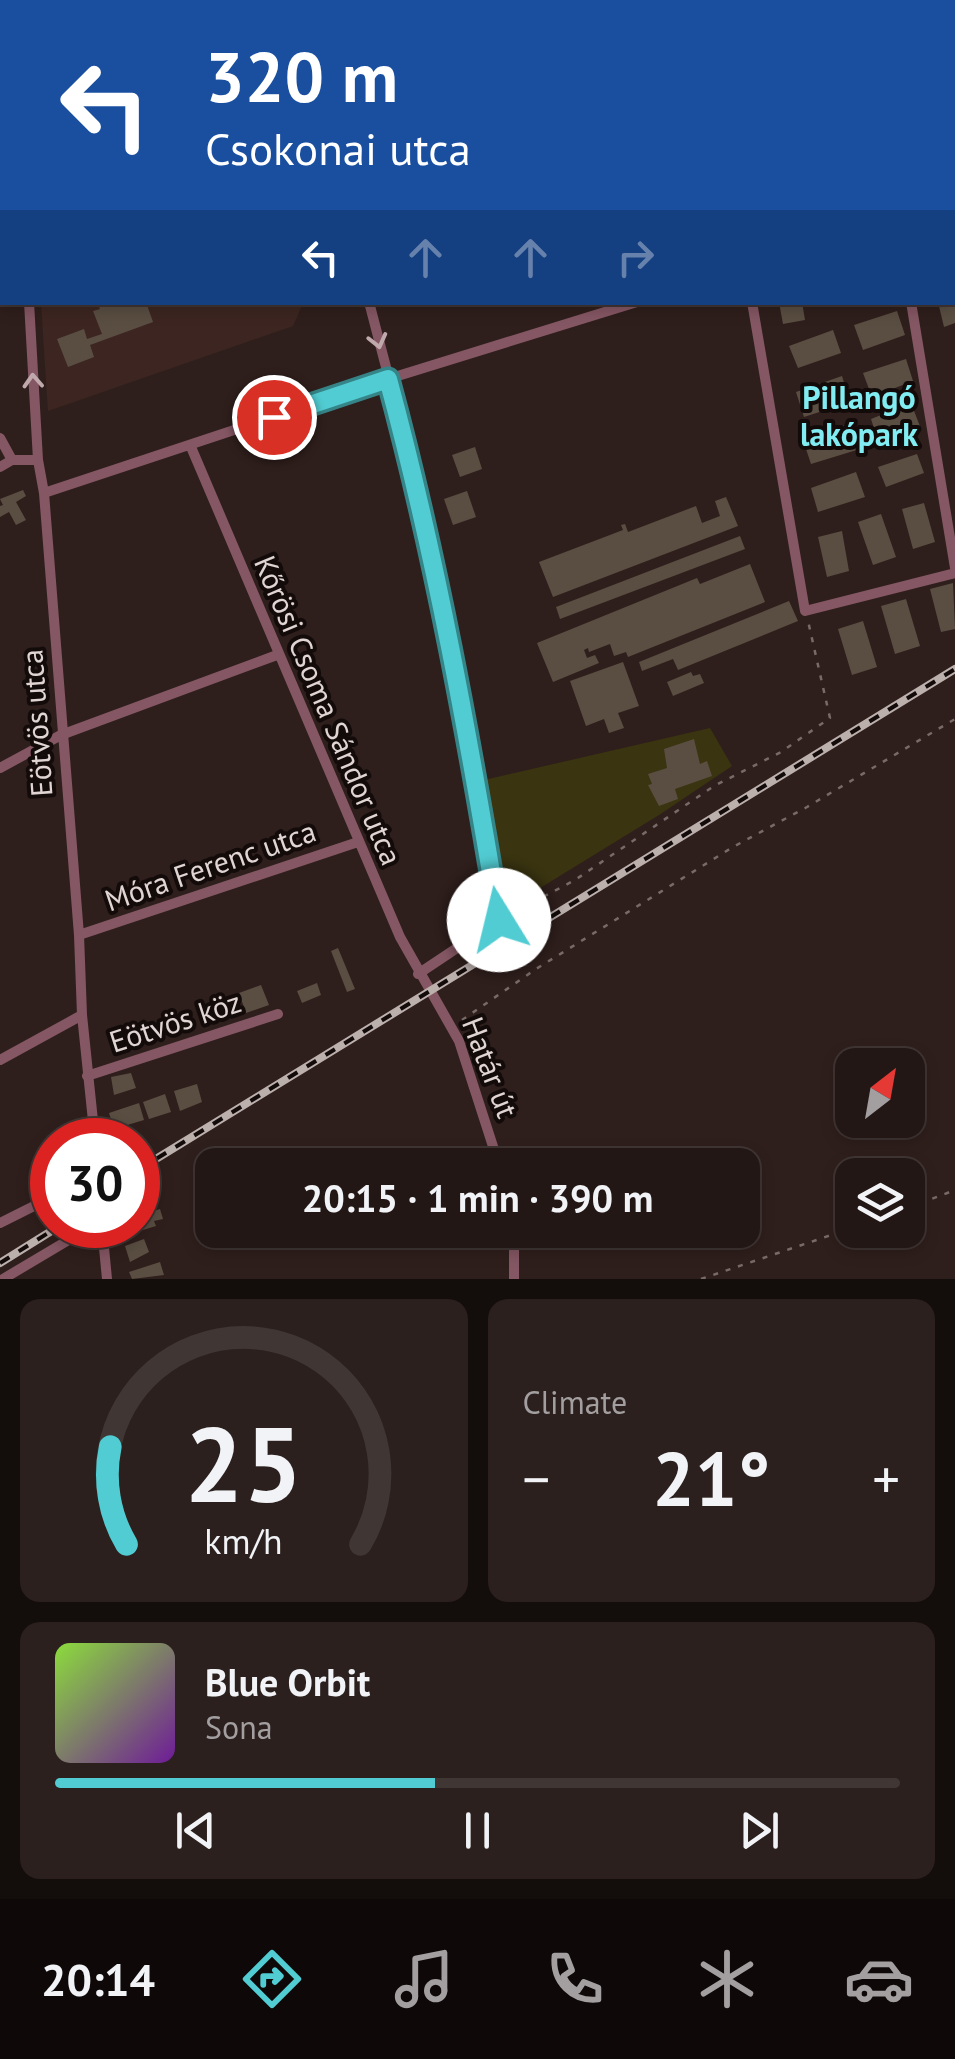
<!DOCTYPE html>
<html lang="en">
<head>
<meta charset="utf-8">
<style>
	:root { --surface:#231715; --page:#2b201e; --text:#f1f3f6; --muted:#a39fa0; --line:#403634; --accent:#51ccd2 }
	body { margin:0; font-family:"PT Sans",sans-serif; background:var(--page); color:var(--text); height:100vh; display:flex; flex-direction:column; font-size:38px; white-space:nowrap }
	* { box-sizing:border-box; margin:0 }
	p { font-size:32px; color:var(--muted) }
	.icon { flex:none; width:55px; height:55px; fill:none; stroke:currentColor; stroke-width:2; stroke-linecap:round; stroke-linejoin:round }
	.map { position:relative; height:1279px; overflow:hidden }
	.side { display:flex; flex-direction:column; gap:20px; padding:20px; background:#130d0c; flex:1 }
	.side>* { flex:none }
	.guide { position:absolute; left:0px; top:0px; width:955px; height:305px; box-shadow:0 5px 15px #0003,0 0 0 2px var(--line); background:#1a4fa0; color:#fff; overflow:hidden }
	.needle { width:65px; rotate:31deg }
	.tools { position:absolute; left:835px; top:1048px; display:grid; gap:20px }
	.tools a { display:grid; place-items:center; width:90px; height:90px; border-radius:20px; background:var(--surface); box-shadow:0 5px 15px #0003,0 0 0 2px var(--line); font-size:50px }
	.speed { position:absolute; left:30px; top:1118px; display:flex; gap:20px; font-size:50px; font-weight:700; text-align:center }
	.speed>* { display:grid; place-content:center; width:130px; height:130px; border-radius:50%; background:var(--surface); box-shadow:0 5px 15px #0003,0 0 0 2px var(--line); line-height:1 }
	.speed .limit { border:15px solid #d22; background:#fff; color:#111 }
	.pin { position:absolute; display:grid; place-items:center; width:85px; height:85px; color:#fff; margin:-42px; border:5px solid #fff; border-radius:50%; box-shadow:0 2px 10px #0007 }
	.me { position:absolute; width:110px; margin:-55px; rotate:351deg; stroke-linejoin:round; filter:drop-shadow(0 0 8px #0008) }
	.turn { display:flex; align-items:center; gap:35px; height:210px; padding:0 40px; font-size:45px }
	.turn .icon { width:130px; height:130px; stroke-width:2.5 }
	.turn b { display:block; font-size:70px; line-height:85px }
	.lanes { display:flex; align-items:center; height:95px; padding:0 40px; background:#0003; justify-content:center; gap:50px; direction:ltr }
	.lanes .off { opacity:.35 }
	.big { font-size:75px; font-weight:700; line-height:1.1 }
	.side .widget { flex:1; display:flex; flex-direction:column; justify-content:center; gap:15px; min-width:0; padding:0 35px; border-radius:20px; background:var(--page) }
	.side .dial { align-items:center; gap:0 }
	.dial svg { height:260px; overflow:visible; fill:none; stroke:var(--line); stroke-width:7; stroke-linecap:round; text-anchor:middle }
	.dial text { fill:var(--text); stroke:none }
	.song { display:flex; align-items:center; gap:30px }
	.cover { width:120px; height:120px; border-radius:15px; background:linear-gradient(135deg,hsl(90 70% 55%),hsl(280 70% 35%)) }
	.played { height:10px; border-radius:5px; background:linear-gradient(90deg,var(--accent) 45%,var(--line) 45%) }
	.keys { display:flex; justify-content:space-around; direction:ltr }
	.heat { display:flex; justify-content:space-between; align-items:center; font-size:55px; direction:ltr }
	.side .tiles { flex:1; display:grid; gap:20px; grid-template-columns:1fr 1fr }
	.widget:last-child { grid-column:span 2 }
	.trip { position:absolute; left:195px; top:1148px; width:565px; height:100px; border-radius:20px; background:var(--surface); box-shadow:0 5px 15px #0003,0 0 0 2px var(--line); font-weight:700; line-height:100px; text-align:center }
	.menu { display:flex; height:160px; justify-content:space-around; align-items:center; background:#0e0908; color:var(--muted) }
	.menu .icon { width:70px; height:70px }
	.menu .active { color:var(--accent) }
	.menu b { font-size:45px; color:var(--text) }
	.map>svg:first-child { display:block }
	.built { fill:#3d2621 }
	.green { fill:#3a3410 }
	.building { fill:#5a4e42 }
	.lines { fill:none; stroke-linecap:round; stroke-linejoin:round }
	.path { stroke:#786a67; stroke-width:2.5; stroke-dasharray:5 8; stroke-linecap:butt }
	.minor { stroke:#855764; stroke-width:10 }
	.rail-casing { stroke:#bcb0ad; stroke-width:8 }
	.rail { stroke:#120b0a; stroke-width:4; stroke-dasharray:11; stroke-linecap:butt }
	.oneway { stroke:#c0a9ac }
	.route-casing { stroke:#358588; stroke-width:25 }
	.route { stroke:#51ccd2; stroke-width:18 }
	.labels { text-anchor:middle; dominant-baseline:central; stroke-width:8; stroke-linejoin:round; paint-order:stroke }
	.street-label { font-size:30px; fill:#e0d5d2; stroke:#120b0a }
	.neighbourhood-label { font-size:32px; font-weight:bold; fill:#81edf2; stroke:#120b0a }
</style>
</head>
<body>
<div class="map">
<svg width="955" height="1279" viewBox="0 0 955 1279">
	<rect width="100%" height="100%" fill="#2f1f1c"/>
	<path class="built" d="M41 303H303L293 326 48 411Z"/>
	<path class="green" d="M710 728 732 766 659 815 506 909 484 780Z"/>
	<path class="building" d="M97 302H146L153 322 90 345 94 357 68 367 57 339 84 329 87 339 102 334 93 311 100 309Z
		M779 302H802L805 320 783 324Z
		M938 302H955V323L944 327Z
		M897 311 905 335 863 350 854 325Z
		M833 330 841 353 798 368 789 346Z
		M906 359 913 381 872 397 863 373Z
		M842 376 850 402 804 417 796 392Z
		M911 403 921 429 879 444 871 419Z
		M851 423 860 449 811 464 803 440Z
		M475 447 482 469 460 477 452 455Z
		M917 454 924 473 886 487 878 467Z
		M856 472 865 497 818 512 811 488Z
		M23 490 26 496 16 502 26 520 16 525 9 512 0 517V506L3 505 0 499Z
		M467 491 476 517 453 525 444 499Z
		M726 497 738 526 553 597 539 562 623 530 621 525 625 524 628 532 696 506 702 523 720 516 715 501Z
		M924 503 935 542 913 549 902 509Z
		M881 514 896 557 873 565 858 522Z
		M842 531 849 571 827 577 818 537Z
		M740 536 745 549 560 619 556 607Z
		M750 564 765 602 628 657 626 652 614 656 610 644 589 652 588 648 584 650 587 658 595 655 599 663 553 682 537 643 697 578 700 584Z
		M953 583 955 629 941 632 930 589Z
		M906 599 920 646 895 654 881 606Z
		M789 601 798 621 678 670 673 659 642 671 639 662Z
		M863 621 877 667 852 675 838 629Z
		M623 662 639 706 618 713 624 728 609 733 604 719 586 726 570 681Z
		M691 672 693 676 700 674 704 683 673 696 667 682Z
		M694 739 700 764 707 761 712 776 675 789 678 799 659 806 648 785 652 784 648 774 667 768 664 749Z
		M338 948 355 989 347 992 331 951Z
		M317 983 321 995 302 1003 297 991Z
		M261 985 269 1005 246 1013 239 993Z
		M131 1073 136 1088 114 1095 111 1077Z
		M197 1084 202 1102 180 1111 174 1091Z
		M165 1094 171 1112 149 1119 143 1102Z
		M139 1103 144 1120 114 1129 109 1113Z
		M160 1209 163 1219 154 1221 156 1226 143 1230 139 1216Z
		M144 1239 149 1252 130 1262 125 1246Z
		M160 1262 164 1275 132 1279 129 1272Z"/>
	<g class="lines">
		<path class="path" d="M509 915 575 880 714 786 781 752 830 718 808 621
			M462 1020 536 969 733 847 807 807 955 719
			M908 1208 955 1190
			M701 1279 852 1228"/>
		<path class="minor" d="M7 0V2
			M290 0 291 2
			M627 0 628 2
			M817 0 819 2
			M577 2 584 0
			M952 61 955 60
			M0 173 2 172
			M952 198 955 197
			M29 302 38 460 44 493 79 935 82 1015 95 1140
			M369 302 416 482 479 803 499 920 418 974
			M752 302 805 611 955 573
			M911 302 955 568
			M0 438 12 460
			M191 447 400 937 459 1041 499 1165
			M0 467 12 460H38
			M44 493 388 379 637 302
			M0 768 61 735 277 655
			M79 935 358 842
			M0 1060 82 1015
			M87 1076 278 1014
			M0 1223 52 1197
			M514 1230V1279
			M3 1279 77 1235 102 1227 107 1279"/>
		<defs>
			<path id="rail" d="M138 1170 955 669
				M0 1263 61 1225"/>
		</defs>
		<use href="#rail" class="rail-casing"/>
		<use href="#rail" class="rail"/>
	</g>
	<defs><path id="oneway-chevron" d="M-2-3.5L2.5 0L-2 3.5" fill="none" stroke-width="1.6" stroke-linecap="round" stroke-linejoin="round" transform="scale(2.5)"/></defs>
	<g class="oneway">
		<use href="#oneway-chevron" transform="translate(378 341) rotate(76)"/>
		<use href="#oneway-chevron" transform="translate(33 381) rotate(-93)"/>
	</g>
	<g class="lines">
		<defs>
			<path id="route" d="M274 417 388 379C436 556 469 739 499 920"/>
		</defs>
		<use href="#route" class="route-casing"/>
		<use href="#route" class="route"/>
	</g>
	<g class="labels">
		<g class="street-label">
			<text transform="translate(329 710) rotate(67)">Kőrösi Csoma Sándor utca</text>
			<text transform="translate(36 723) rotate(-94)">Eötvös utca</text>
			<text transform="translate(210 865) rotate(-19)">Móra Ferenc utca</text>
			<text transform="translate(175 1021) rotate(-18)">Eötvös köz</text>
			<text transform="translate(491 1067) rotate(69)">Határ út</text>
		</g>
		<g class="neighbourhood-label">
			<text x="859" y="397">Pillangó<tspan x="859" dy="37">lakópark</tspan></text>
		</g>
	</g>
</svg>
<div class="tools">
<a><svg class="needle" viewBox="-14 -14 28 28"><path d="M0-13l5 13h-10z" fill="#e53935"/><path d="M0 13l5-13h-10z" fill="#a39fa0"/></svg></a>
<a><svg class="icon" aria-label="layers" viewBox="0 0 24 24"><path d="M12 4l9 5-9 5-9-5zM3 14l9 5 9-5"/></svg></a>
</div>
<div class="speed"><div class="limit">30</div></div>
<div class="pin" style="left:274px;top:417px;background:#d93025"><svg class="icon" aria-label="arrive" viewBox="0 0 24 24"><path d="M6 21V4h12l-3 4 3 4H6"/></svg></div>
<svg class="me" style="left:499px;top:920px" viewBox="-20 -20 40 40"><circle r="19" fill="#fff"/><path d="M0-13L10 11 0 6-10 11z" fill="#51ccd2"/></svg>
<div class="trip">20:15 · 1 min · 390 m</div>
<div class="guide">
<div class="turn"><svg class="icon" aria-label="left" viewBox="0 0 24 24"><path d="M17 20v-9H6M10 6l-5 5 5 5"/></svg><div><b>320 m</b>Csokonai utca</div></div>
<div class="lanes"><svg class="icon" aria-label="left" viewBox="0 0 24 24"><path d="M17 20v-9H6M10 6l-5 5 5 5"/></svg><svg class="icon off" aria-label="ahead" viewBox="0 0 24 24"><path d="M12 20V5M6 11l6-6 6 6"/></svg><svg class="icon off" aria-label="ahead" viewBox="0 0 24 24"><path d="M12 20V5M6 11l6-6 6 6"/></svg><svg class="icon off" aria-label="right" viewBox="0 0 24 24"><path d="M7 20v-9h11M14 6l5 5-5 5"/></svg></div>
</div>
</div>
<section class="side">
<div class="tiles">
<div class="widget dial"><svg viewBox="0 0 100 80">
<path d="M14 69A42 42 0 1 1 86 69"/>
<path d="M14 69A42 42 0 0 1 9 39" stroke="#51ccd2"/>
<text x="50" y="56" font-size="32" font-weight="700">25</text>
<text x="50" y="72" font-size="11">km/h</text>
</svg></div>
<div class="widget"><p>Climate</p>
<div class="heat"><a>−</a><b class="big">21°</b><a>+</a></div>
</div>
<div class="widget">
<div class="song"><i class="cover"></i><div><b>Blue Orbit</b><p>Sona</p></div></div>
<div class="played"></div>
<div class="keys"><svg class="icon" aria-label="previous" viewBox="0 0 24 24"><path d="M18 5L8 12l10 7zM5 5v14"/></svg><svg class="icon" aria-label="pause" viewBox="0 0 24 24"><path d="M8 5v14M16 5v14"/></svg><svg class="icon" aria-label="next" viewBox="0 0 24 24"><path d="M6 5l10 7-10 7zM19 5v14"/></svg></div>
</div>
</div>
</section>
<nav class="menu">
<b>20:14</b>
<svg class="icon active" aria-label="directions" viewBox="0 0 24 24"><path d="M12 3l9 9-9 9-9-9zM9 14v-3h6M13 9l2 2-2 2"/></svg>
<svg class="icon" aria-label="music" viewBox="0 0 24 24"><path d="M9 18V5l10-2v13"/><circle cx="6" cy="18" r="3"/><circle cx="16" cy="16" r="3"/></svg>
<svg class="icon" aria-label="phone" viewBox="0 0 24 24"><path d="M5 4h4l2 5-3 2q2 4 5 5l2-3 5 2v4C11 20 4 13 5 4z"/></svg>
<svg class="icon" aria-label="climate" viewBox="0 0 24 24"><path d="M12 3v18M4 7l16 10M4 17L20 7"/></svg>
<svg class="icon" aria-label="car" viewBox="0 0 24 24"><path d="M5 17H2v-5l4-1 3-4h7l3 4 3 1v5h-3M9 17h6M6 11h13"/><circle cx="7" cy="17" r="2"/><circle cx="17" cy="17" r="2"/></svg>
</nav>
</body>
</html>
